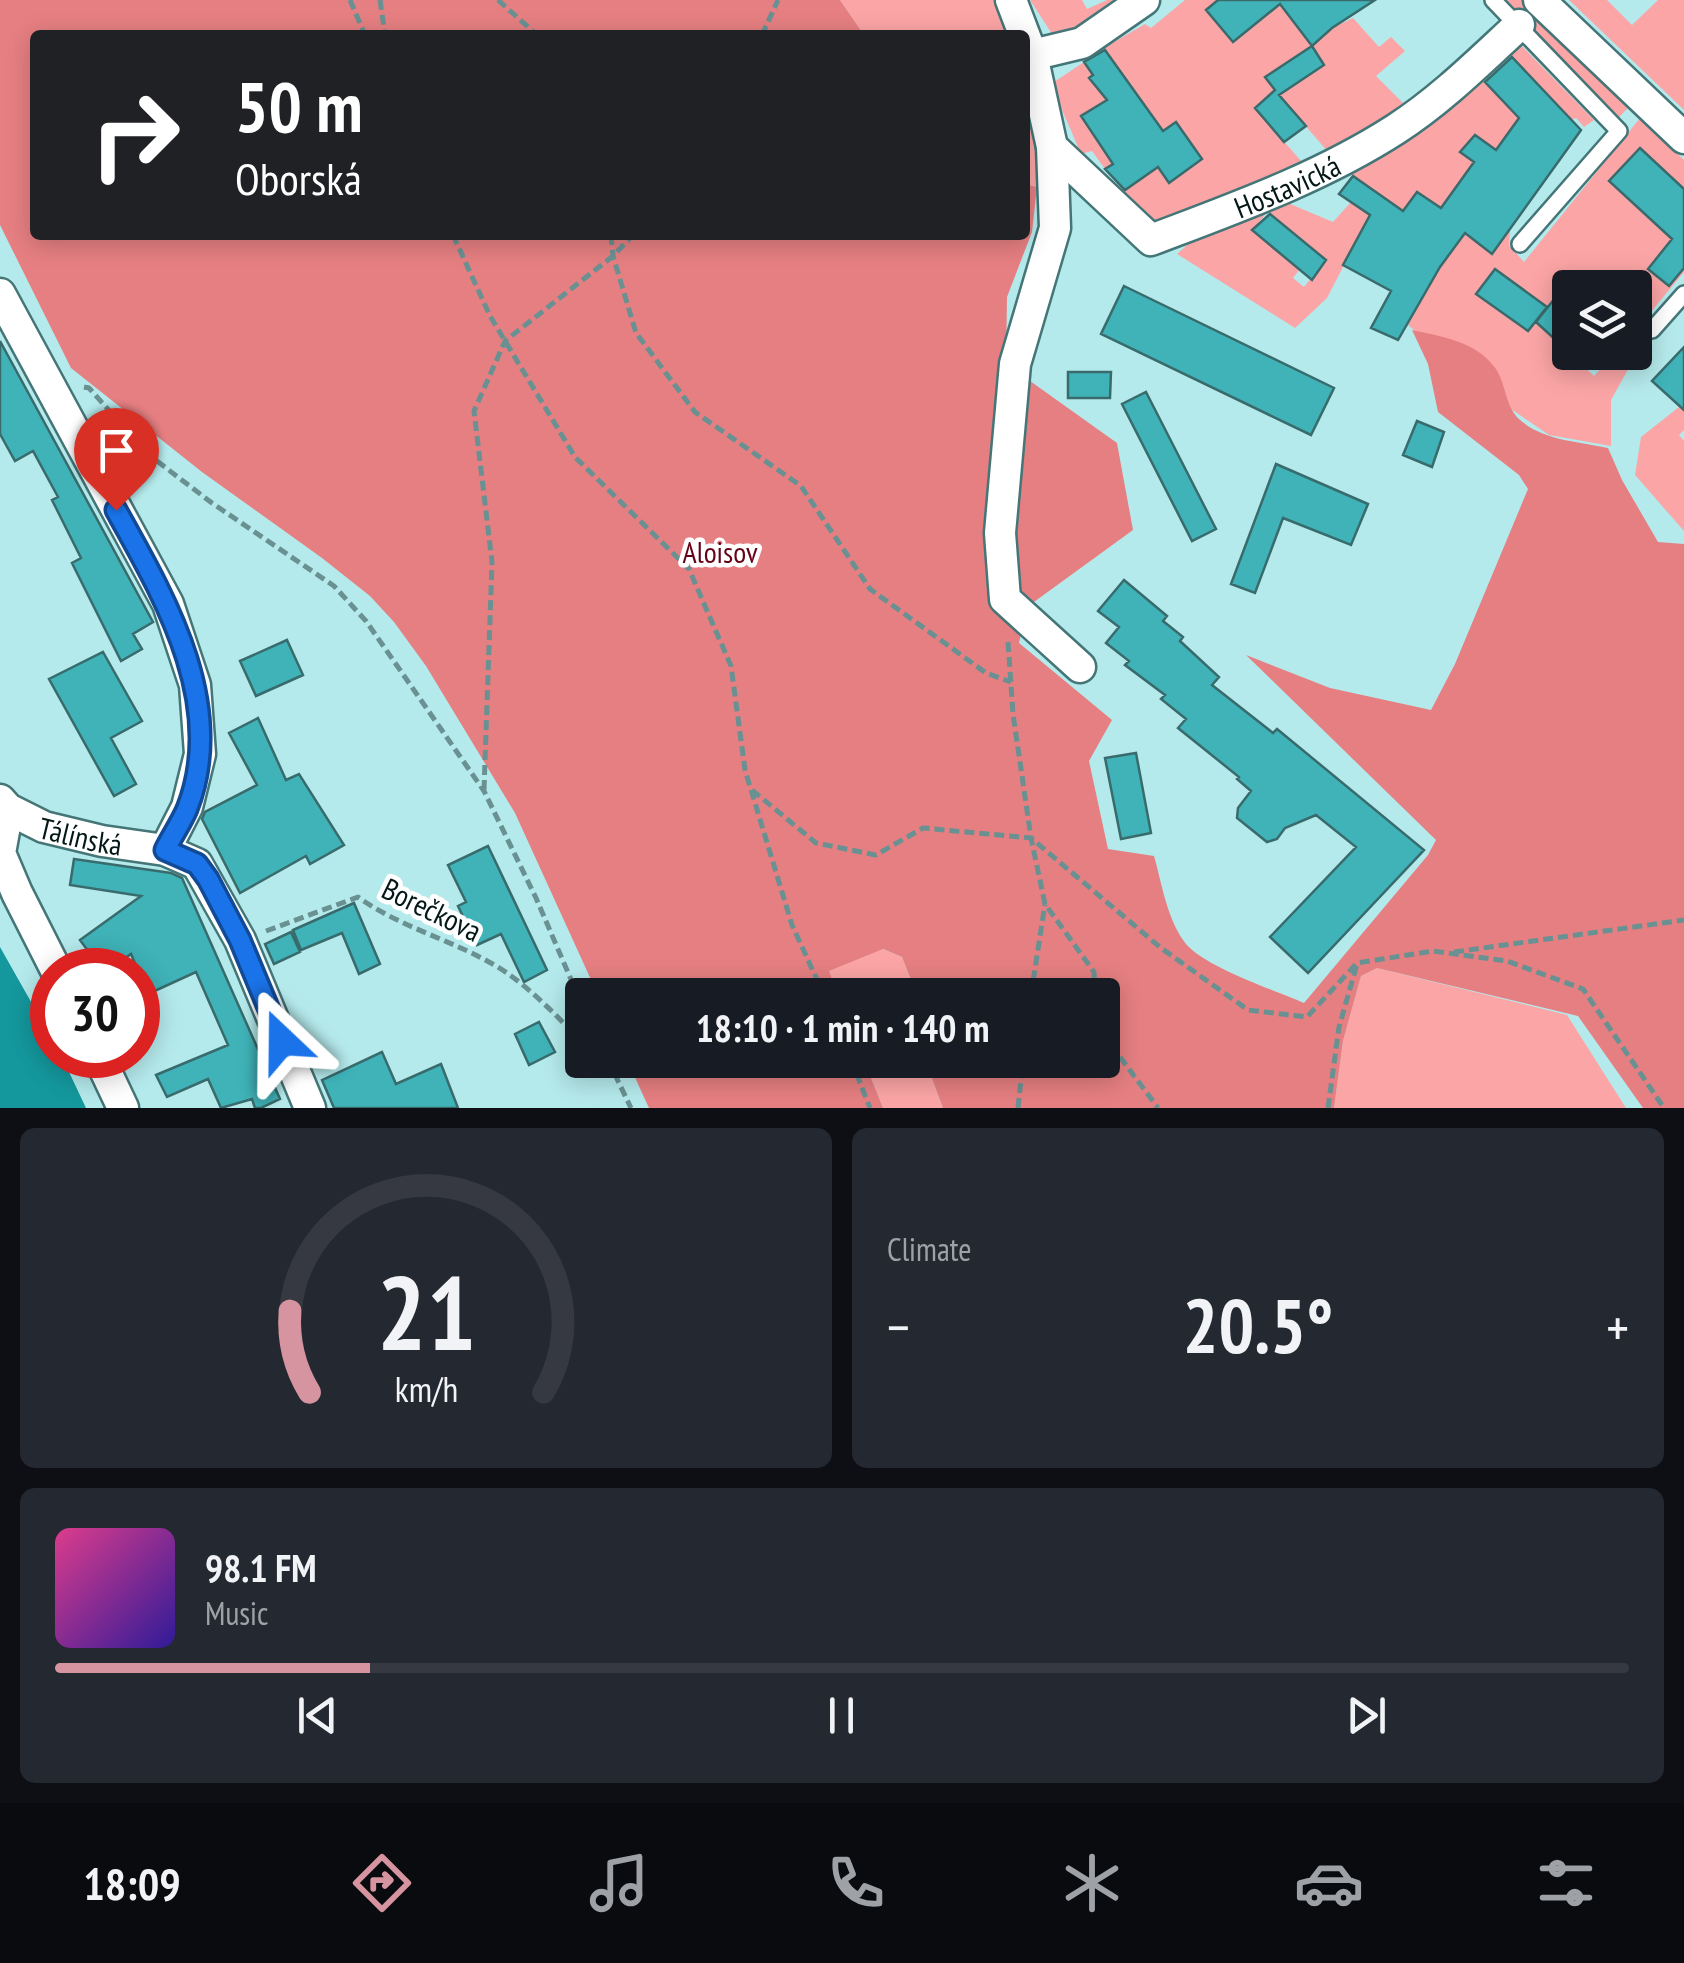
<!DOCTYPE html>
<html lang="en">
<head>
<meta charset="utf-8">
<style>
	:root { --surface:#171b24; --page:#242831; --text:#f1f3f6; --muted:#9ea1a6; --line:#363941; --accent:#d594a0 }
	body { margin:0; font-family:"PT Sans Narrow",sans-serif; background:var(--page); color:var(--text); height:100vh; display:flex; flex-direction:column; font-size:38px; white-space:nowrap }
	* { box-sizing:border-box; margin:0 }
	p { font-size:32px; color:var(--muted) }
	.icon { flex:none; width:55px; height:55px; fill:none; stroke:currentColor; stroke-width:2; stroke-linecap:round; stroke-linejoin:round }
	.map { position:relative; height:1108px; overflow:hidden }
	.side { display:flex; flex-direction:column; gap:20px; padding:20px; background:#0d0f14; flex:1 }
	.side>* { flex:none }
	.banner { position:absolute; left:30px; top:30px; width:1000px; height:210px; border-radius:10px; box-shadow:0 5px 25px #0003; background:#202124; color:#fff; overflow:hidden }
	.buttons { position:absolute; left:1552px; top:270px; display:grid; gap:20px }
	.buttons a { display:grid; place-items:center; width:100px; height:100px; border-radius:10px; background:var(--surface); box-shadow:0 5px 25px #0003; font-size:50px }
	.speed { position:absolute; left:30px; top:948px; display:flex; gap:20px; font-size:50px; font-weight:700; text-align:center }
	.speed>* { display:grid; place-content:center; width:130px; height:130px; border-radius:50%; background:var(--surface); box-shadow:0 5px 25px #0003; line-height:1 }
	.speed .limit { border:15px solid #d22; background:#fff; color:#111 }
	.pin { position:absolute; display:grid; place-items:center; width:85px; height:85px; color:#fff; margin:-102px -42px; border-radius:50% 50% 50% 0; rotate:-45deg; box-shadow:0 0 10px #0007 }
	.pin .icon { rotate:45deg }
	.me { position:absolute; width:110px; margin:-55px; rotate:337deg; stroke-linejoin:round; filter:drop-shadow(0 0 8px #0008) }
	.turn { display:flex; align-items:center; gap:35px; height:210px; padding:0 40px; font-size:45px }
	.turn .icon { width:130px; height:130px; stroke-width:2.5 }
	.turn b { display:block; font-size:70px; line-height:85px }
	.big { font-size:75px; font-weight:600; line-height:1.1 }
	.side .card { flex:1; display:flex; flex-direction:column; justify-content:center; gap:15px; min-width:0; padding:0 35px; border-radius:15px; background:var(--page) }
	.side .dial { align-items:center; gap:0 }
	.dial svg { height:260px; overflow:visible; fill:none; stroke:var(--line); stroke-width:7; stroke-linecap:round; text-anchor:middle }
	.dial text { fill:var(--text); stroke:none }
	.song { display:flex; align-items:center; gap:30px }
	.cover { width:120px; height:120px; border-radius:15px; background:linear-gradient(135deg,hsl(330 70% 55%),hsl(250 70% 35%)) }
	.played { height:10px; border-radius:5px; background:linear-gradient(90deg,var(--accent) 20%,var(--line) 20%) }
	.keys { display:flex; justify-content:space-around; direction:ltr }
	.heat { display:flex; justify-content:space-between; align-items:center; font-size:55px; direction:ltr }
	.side .tiles { flex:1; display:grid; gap:20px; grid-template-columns:1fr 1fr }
	.card:last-child { grid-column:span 2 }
	.trip { position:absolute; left:565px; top:978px; width:555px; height:100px; border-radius:10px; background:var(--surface); box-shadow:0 5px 25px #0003; font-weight:600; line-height:100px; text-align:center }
	.menu { display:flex; height:160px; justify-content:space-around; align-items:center; background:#090b0e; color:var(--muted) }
	.menu .icon { width:70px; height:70px }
	.menu .selected { color:var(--accent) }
	.menu b { font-size:45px; color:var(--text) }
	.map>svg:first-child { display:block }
	.green { fill:#fca5a6; fill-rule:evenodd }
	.forest { fill:#e67f82 }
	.water { fill:#14989d }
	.building { fill:#3fb3b8; stroke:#396b6d; stroke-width:2.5 }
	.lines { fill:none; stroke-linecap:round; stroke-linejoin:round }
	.lane-casing { stroke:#447678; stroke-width:20 }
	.street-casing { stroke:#447678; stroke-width:35 }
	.path { stroke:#6a9192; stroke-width:5; stroke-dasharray:10 5; stroke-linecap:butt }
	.lane { stroke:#fff; stroke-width:15 }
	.street { stroke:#fff; stroke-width:30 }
	.route-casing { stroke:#114b97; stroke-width:25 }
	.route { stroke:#1a73e8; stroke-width:18 }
	.labels { text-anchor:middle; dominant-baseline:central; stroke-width:9; stroke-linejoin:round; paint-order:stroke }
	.street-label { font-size:30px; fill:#041818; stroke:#fff }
	.park-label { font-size:30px; fill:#640217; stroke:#fff }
</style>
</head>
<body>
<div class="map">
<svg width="1684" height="1108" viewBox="0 0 1684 1108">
	<rect width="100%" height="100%" fill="#b5eaec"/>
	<path class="green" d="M840 0H1000L1018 35H864Z
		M1030 0H1082L1087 9 1107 0H1130L1061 40 1052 34Z
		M1185 0H1218L1206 10 1233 42 1263 18 1255 8 1259 4 1256 0H1276L1312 46 1332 28 1353 18 1379 47 1391 37 1405 51 1376 76 1410 110 1373 135 1354 139 1328 152 1279 95 1324 65 1311 47 1266 77 1275 90 1255 108 1308 169 1286 182 1262 186 1153 229 1121 187 1155 163 1169 183 1189 169 1177 150 1189 141 1176 122 1163 131 1150 113 1130 128 1144 147 1112 169 1109 166 1105 169 1092 151 1081 154 1051 84 1084 62 1093 75 1090 78 1094 84 1098 82 1123 118 1114 125 1099 105 1082 115 1100 144 1147 109 1104 48 1145 24 1151 28Z
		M1505 0H1526L1633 103 1618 118Z
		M1569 0H1607L1632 25 1658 0H1684V110Z
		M1516 40 1594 120 1584 127 1576 118 1499 146 1496 150 1461 152 1515 193 1479 207 1510 230 1509 245 1524 262 1640 118 1684 160V189L1609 181 1674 241 1648 270 1668 286 1684 268V272L1635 331V288H1570L1536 322 1594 376 1614 354 1609 353H1618L1631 364 1611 400V446L1549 435 1505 405 1408 325 1430 283 1356 242 1327 298 1295 328 1177 254 1197 236 1276 198 1333 222 1351 202 1442 264 1456 245 1417 193 1403 211 1352 175 1365 158 1478 75 1510 108 1535 82 1505 50ZM1267 212 1325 260 1304 287 1293 278 1299 270 1252 231ZM1438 213 1503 233 1488 251ZM1477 294 1545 308 1528 331Z
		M1025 67 1040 142 1037 187 1025 184Z
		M1684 403V430L1679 435 1684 441V531L1635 475 1641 437Z
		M882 949 902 957 917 995H838L828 971Z
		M1377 968 1567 1015 1626 1108H1334L1343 1041 1361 976Z
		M864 1060H925L943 1108H883Z"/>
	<path class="forest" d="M0 0H840L864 35H35V235H1025V184L1037 187 1032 232 1007 297 1006 364 1117 443 1133 530 1027 607 1019 643 1112 720 1089 761 1108 849 1154 856C1162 884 1167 920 1186 944 1207 968 1272 989 1304 1003L1428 855 1436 840 1246 655 1330 688 1431 710 1455 664 1528 489 1519 475 1438 412 1428 364 1412 330C1443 337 1476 341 1496 369 1506 384 1505 406 1519 419 1543 441 1578 441 1608 448L1622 480 1658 542 1684 544V1108H1643L1578 1016 1377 968 1361 976 1343 1041 1334 1108H943L925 1060H1102V995H917L902 957 883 949 829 971 838 995H598L515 813 426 666 394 622 370 596 322 558 202 472 71 368 0 225Z
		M627 1060H864L883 1108H649Z"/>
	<path class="water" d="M0 947 52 1039V1055H61L86 1108H0Z"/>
	<path class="building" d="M1218 0H1375L1332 28 1312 46 1280 4 1233 42 1206 10Z
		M1312 46 1324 65 1279 95 1306 126 1284 142 1255 108 1275 90 1265 77Z
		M1105 50 1163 131 1176 122 1202 159 1169 183 1158 167 1125 190 1105 169 1113 164 1081 116 1107 100 1089 78 1093 75 1084 62Z
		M1512 57 1581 130 1492 254 1465 233 1440 267 1398 340 1371 328 1391 291 1343 265 1370 215 1339 194 1353 176 1403 211 1417 192 1441 208 1474 162 1460 152 1475 135 1496 150 1519 118 1485 82Z
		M1640 148 1684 189V268L1669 286 1648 269 1672 239 1609 181Z
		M1270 214 1326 260 1312 280 1252 230Z
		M1495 269 1547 307 1528 331 1476 294Z
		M1570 279V353L1536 322Z
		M1124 286 1334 388 1311 435 1101 334Z
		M0 341 153 622 133 634 142 649 121 661 72 563 81 558 52 500 58 497 33 451 15 461 0 434Z
		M1684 347V410L1652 381Z
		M1068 372H1111L1110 398H1068Z
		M1146 392 1216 529 1192 541 1122 404Z
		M1417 421 1444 432 1432 467 1403 455Z
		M1276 464 1368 504 1351 545 1283 518 1255 593 1231 584Z
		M1124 580 1167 616 1163 621 1183 637 1180 641 1219 677 1212 685 1273 733 1277 729 1424 850 1308 973 1270 937 1356 847 1316 815 1285 828 1277 839 1267 842 1237 818 1238 808 1251 791 1237 779 1239 777 1178 728 1186 719 1161 699 1165 695 1125 665 1129 661 1106 643 1119 627 1098 611Z
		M287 640 303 675 256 696 240 661Z
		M103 652 142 721 111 738 136 784 114 796 49 679Z
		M258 718 286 780 299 774 344 845 310 864 306 856 240 893 202 819 205 812 257 785 229 733Z
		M1136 753 1151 833 1121 839 1105 758Z
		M488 846 547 970 524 982 501 934 477 945 458 906 466 902 448 865Z
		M74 859 171 873 182 878 280 1099 261 1108H255L252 1099 221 1108 208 1079 167 1097 156 1075 228 1045 196 972 148 994 131 954 110 969 100 955 94 959 80 940 141 896 70 885Z
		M354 903 380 964 359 974 342 933 301 950 293 930Z
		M291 932 300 952 274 964 265 944Z
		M539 1022 555 1052 529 1065 515 1034Z
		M382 1052 396 1084 441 1064 458 1108H334L322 1080Z"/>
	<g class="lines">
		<defs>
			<path id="lane" d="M1493 0 1619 131 1520 244
				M1652 330 1684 294"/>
			<g id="street">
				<path d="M1011 0 1032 55 1052 147 1055 228 1015 364 1000 533 1005 599 1080 667"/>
				<path d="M1539 0 1684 138"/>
				<path d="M1032 55 1082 43 1144 0"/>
				<path id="s1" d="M1052 147 1151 240C1235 208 1320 178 1396 129 1441 100 1479 62 1519 25"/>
				<path d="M0 294 168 604 195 685 200 754 187 807 165 850"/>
				<path id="s2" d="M0 800 8 809 44 827 102 841 165 850 197 864 240 940 310 1108"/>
				<path d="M8 809 0 853 17 893 56 970"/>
				<path d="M98 1055 123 1108"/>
			</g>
		</defs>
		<use href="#lane" class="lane-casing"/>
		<use href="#street" class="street-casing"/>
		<path class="path" d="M350 0 365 35
			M380 0 385 35
			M498 0 537 35
			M762 35 778 0
			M453 235 490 316 575 457 689 569 731 666 745 770 792 925 824 995
			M611 235 613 256 636 333 695 412 801 486 870 589 986 673 1011 682
			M84 387 89 388 149 455 212 503 334 586 366 621 484 791 536 898 582 1005
			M1008 642 1013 714 1031 838 1045 904 1094 972 1095 995
			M484 790 492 562 474 411 505 341 613 256 633 235
			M752 790 816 843 876 855 923 828 1031 838 1161 948 1248 1010 1307 1017 1357 963 1433 951 1507 961 1583 989 1664 1108
			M266 931 358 897C398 926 446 938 489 962 523 980 555 1014 582 1042
			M1454 952 1684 920
			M1031 995 1045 904
			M1102 1033 1158 1108
			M608 1060 631 1108
			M851 1060 870 1108
			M1018 1108 1023 1060
			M1328 1108 1339 1027 1357 964"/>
		<use href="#lane" class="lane"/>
		<use href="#street" class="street"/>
	</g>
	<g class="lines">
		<defs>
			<path id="route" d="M116 510C165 598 228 705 187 809 181 823 172 836 165 850L197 864 208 879 240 940 282 1041"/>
		</defs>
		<use href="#route" class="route-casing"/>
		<use href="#route" class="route"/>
	</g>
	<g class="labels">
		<g class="street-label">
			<text stroke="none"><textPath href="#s1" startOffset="282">Hostavická</textPath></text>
			<text stroke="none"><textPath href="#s2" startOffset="90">Tálínská</textPath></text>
			<text transform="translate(432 909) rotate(26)">Borečkova</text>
		</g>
		<g class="park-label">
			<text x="720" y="551">Aloisov</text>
		</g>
	</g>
</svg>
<div class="buttons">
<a><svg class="icon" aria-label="layers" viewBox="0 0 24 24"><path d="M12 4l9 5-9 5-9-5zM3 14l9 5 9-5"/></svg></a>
</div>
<div class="speed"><div class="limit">30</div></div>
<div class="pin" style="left:116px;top:510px;background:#d93025"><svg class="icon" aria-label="arrive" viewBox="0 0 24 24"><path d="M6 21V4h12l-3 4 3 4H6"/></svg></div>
<svg class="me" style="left:282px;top:1041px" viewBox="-20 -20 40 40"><path d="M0-17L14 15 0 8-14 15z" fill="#1a73e8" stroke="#fff" stroke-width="4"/></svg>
<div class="trip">18:10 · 1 min · 140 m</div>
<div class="banner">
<div class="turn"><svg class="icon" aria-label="right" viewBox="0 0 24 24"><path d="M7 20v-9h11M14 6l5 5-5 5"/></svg><div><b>50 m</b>Oborská</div></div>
</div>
</div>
<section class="side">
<div class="tiles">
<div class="card dial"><svg viewBox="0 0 100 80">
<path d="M14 69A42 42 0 1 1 86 69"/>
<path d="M14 69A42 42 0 0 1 8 44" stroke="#d594a0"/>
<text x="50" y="56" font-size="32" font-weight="700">21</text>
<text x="50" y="72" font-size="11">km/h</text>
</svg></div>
<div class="card"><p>Climate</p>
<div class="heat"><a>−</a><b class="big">20.5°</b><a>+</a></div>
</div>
<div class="card">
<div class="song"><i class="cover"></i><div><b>98.1 FM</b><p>Music</p></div></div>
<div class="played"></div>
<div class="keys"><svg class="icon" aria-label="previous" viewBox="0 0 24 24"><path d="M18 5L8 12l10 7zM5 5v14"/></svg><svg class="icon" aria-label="pause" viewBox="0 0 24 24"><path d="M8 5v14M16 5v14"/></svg><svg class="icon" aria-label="next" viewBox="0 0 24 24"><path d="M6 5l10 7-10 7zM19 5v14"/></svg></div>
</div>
</div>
</section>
<nav class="menu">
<b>18:09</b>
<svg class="icon selected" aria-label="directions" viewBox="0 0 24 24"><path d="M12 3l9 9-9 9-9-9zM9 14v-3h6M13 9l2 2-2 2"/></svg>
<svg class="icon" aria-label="music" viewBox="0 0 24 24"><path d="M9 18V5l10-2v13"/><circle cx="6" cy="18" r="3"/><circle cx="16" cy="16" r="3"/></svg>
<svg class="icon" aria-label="phone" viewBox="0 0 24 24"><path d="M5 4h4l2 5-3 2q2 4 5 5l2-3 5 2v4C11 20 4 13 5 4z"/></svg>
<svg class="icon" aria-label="climate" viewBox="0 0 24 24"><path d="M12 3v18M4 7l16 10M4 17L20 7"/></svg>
<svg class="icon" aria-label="car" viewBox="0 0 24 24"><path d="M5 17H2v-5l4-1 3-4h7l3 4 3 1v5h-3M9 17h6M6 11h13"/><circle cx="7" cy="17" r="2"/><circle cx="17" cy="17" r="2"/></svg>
<svg class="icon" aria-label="filters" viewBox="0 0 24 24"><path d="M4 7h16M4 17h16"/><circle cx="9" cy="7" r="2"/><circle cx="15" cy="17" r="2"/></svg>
</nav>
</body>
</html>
